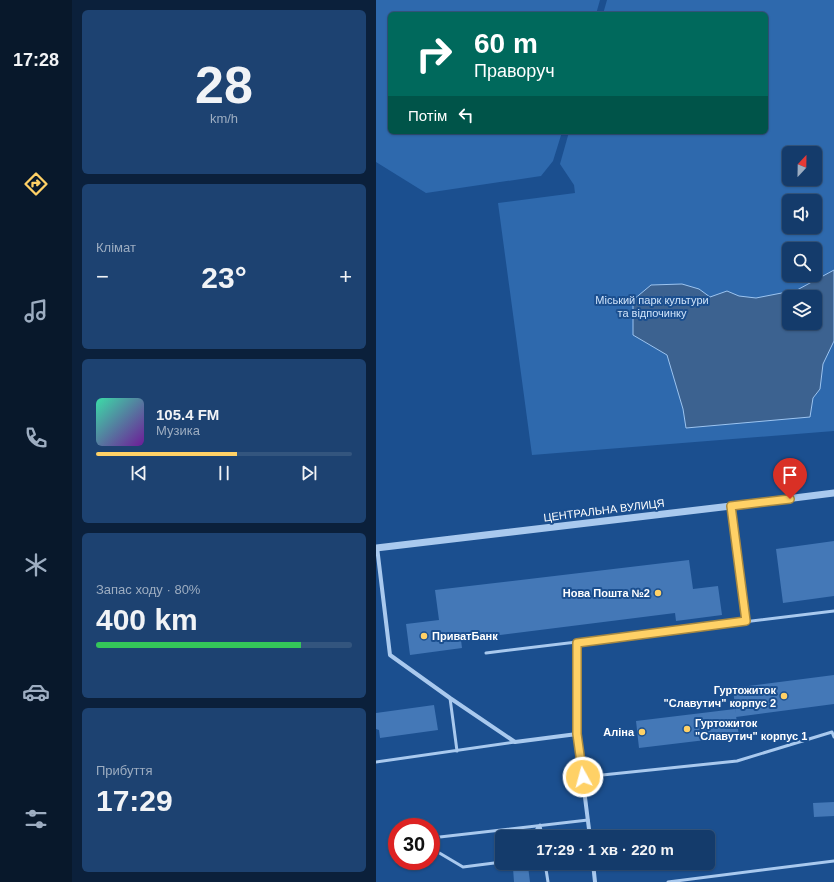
<!DOCTYPE html>
<html lang="uk">
<head>
<meta charset="utf-8">
<style>
	:root { --surface:#143b6b; --page:#1d4271; --text:#f1f3f6; --muted:#9dadc1; --line:#33557e; --accent:#ffd166 }
	body { margin:0; font-family:Arial,sans-serif; background:var(--page); color:var(--text); height:100vh; display:flex; flex-direction:column; font-size:15px; white-space:nowrap }
	* { box-sizing:border-box; margin:0 }
	p { font-size:13px; color:var(--muted) }
	.icon { flex:none; width:22px; height:22px; fill:none; stroke:currentColor; stroke-width:2; stroke-linecap:round; stroke-linejoin:round }
	.map { position:relative; flex:1; overflow:hidden }
	.panel { display:flex; flex-direction:column; gap:10px; padding:10px; background:#0b203b; width:304px }
	.panel>* { flex:none }
	.top-card { position:absolute; left:12px; top:12px; width:380px; height:122px; border-radius:6px; box-shadow:0 1px 3px #0004,0 0 0 1px var(--line); background:#00695c; color:#fff; overflow:hidden }
	.needle { width:26px; rotate:22deg }
	.buttons { position:absolute; left:406px; top:146px; display:grid; gap:8px }
	.buttons a { display:grid; place-items:center; width:40px; height:40px; border-radius:6px; background:var(--surface); box-shadow:0 1px 3px #0004,0 0 0 1px var(--line); font-size:20px }
	.speed { position:absolute; left:12px; top:818px; display:flex; gap:8px; font-size:20px; font-weight:700; text-align:center }
	.speed>* { display:grid; place-content:center; width:52px; height:52px; border-radius:50%; background:var(--surface); box-shadow:0 1px 3px #0004,0 0 0 1px var(--line); line-height:1 }
	.speed .limit { border:6px solid #d22; background:#fff; color:#111 }
	.pin { position:absolute; display:grid; place-items:center; width:34px; height:34px; color:#fff; margin:-41px -17px; border-radius:50% 50% 50% 0; rotate:-45deg; box-shadow:0 0 4px #0007 }
	.pin .icon { rotate:45deg }
	.me { position:absolute; width:44px; margin:-22px; rotate:353deg; stroke-linejoin:round; filter:drop-shadow(0 0 3px #0008) }
	.turn { display:flex; align-items:center; gap:14px; height:84px; padding:0 20px; font-size:18px }
	.turn .icon { width:52px; height:52px; stroke-width:2.5 }
	.turn b { display:block; font-size:28px; line-height:34px }
	.then { display:flex; align-items:center; height:38px; padding:0 20px; background:#0003; gap:8px; font-size:15px }
	.big { font-size:30px; font-weight:700; line-height:1.1 }
	.panel .widget { flex:1; display:flex; flex-direction:column; justify-content:center; gap:6px; min-width:0; padding:0 14px; border-radius:6px; background:var(--page) }
	.panel .dial { align-items:center; gap:0 }
	.dial b { font-size:52px; line-height:1 }
	.song { display:flex; align-items:center; gap:12px }
	.cover { width:48px; height:48px; border-radius:6px; background:linear-gradient(135deg,hsl(160 70% 55%),hsl(280 70% 35%)) }
	.played { height:4px; border-radius:2px; background:linear-gradient(90deg,var(--accent) 55%,var(--line) 55%) }
	.keys { display:flex; justify-content:space-around; direction:ltr }
	.heat { display:flex; justify-content:space-between; align-items:center; font-size:22px; direction:ltr }
	.charge { height:6px; border-radius:3px; background:linear-gradient(90deg,#34c759 80%,var(--line) 0) }
	.trip { position:absolute; left:119px; top:830px; width:220px; height:40px; border-radius:6px; background:var(--surface); box-shadow:0 1px 3px #0004,0 0 0 1px var(--line); font-weight:700; line-height:40px; text-align:center }
	main { display:flex; flex:1; min-height:0 }
	.menu { display:flex; flex-direction:column; width:72px; justify-content:space-around; align-items:center; background:#08182b; color:var(--muted) }
	.menu .icon { width:28px; height:28px }
	.menu .on { color:var(--accent) }
	.menu b { font-size:18px; color:var(--text) }
	.map>svg:first-child { display:block }
	.green { fill:#2e69ad; fill-rule:evenodd }
	.water { fill:#3c6290; stroke:#9cc4f0; fill-rule:evenodd }
	.building { fill:#4478b7 }
	.lines { fill:none; stroke-linecap:round; stroke-linejoin:round }
	.service { stroke:#a9c9ee; stroke-width:3 }
	.minor { stroke:#a9c9ee; stroke-width:4 }
	.tertiary { stroke:#a9c9ee; stroke-width:7 }
	.route-casing { stroke:#a68842; stroke-width:10 }
	.route { stroke:#ffd166; stroke-width:7 }
	.poi-dot { fill:#ffd166; stroke:#1b4f8f; stroke-width:1.5 }
	.labels { text-anchor:middle; dominant-baseline:central; stroke-width:4; stroke-linejoin:round; paint-order:stroke }
	.park-label { font-size:11px; fill:#cfe3fa; stroke:#1b4f8f }
	.street-label { font-size:11px; fill:#fff; stroke:#1b4f8f }
	.poi-label { font-size:11px; font-weight:bold; fill:#fff; stroke:#1b4f8f; text-anchor:end }
</style>
</head>
<body>
<main>
<nav class="menu">
<b>17:28</b>
<svg class="icon on" aria-label="directions" viewBox="0 0 24 24"><path d="M12 3l9 9-9 9-9-9zM9 14v-3h6M13 9l2 2-2 2"/></svg>
<svg class="icon" aria-label="music" viewBox="0 0 24 24"><path d="M9 18V5l10-2v13"/><circle cx="6" cy="18" r="3"/><circle cx="16" cy="16" r="3"/></svg>
<svg class="icon" aria-label="phone" viewBox="0 0 24 24"><path d="M5 4h4l2 5-3 2q2 4 5 5l2-3 5 2v4C11 20 4 13 5 4z"/></svg>
<svg class="icon" aria-label="climate" viewBox="0 0 24 24"><path d="M12 3v18M4 7l16 10M4 17L20 7"/></svg>
<svg class="icon" aria-label="car" viewBox="0 0 24 24"><path d="M5 17H2v-5l4-1 3-4h7l3 4 3 1v5h-3M9 17h6M6 11h13"/><circle cx="7" cy="17" r="2"/><circle cx="17" cy="17" r="2"/></svg>
<svg class="icon" aria-label="filters" viewBox="0 0 24 24"><path d="M4 7h16M4 17h16"/><circle cx="9" cy="7" r="2"/><circle cx="15" cy="17" r="2"/></svg>
</nav>
<section class="panel">
<div class="widget dial"><b>28</b><p>km/h</p></div>
<div class="widget"><p>Клімат</p>
<div class="heat"><a>−</a><b class="big">23°</b><a>+</a></div>
</div>
<div class="widget">
<div class="song"><i class="cover"></i><div><b>105.4 FM</b><p>Музика</p></div></div>
<div class="played"></div>
<div class="keys"><svg class="icon" aria-label="previous" viewBox="0 0 24 24"><path d="M18 5L8 12l10 7zM5 5v14"/></svg><svg class="icon" aria-label="pause" viewBox="0 0 24 24"><path d="M8 5v14M16 5v14"/></svg><svg class="icon" aria-label="next" viewBox="0 0 24 24"><path d="M6 5l10 7-10 7zM19 5v14"/></svg></div>
</div>
<div class="widget"><p>Запас ходу · 80%</p><b class="big">400 km</b><div class="charge"></div></div>
<div class="widget"><p>Прибуття</p><b class="big">17:29</b></div>
</section>
<div class="map">
<svg width="458" height="882" viewBox="0 0 458 882">
	<rect width="100%" height="100%" fill="#1b4f8f"/>
	<path class="green" d="M0 0H224L220 14H14V132H186L177 161 165 176 50 193 0 162Z
		M231 0H458V431L156 455 122 203 199 193 198 185 184 164 193 132H390V14H227ZM413 153H439V179H413ZM413 201H439V227H413ZM413 249H439V275H413ZM413 297H439V323H413Z"/>
	<path class="water" d="M458 270V341L447 364 444 389 437 398 434 417 310 428 307 409 291 355 257 335V300L275 285 306 284 323 289 334 297 351 291 363 296 380 298 421 290ZM413 297H439V323H413Z"/>
	<path class="building" d="M458 541V596L407 603 400 549Z
		M313 560 317 589 342 586 346 615 300 621 299 613 85 640 86 648 34 655 30 624 63 620 59 590Z
		M458 675V704L360 717 357 688Z
		M58 705 62 730 4 738 3 730 0 729V713Z
		M359 709 363 736 263 748 260 721Z
		M458 802V816L438 817 437 803Z
		M152 866 154 882H138L137 868Z"/>
	<g class="lines">
		<path class="service" d="M355 506 371 621
			M110 653 458 611
			M74 698 81 751
			M0 762 139 742
			M207 777 361 761 456 732 458 737
			M155 837 164 825 166 837
			M55 838 212 820
			M20 842H21
			M55 848 87 867 126 862
			M169 863 172 882
			M292 882 458 861"/>
		<path class="minor" d="M1 547 14 655 74 698 139 742 201 734
			M201 643V734L214 837
			M217 863 219 882"/>
		<path class="tertiary" d="M0 548 355 506 458 493"/>
	</g>
	<g class="lines">
		<defs>
			<path id="route" d="M207 777 201 734V643L370 621 355 506 414 499"/>
		</defs>
		<use href="#route" class="route-casing"/>
		<use href="#route" class="route"/>
	</g>
	<g class="poi-dot">
		<circle cx="282" cy="593" r="4"/>
		<circle cx="48" cy="636" r="4"/>
		<circle cx="408" cy="696" r="4"/>
		<circle cx="311" cy="729" r="4"/>
		<circle cx="266" cy="732" r="4"/>
	</g>
	<g class="labels">
		<g class="park-label">
			<text x="276" y="300">Міський парк культури<tspan x="276" dy="13">та відпочинку</tspan></text>
		</g>
		<g class="street-label">
			<text transform="translate(228 510) rotate(-7)">ЦЕНТРАЛЬНА ВУЛИЦЯ</text>
		</g>
		<g class="poi-label">
			<text x="274" y="593">Нова Пошта №2</text>
			<text x="56" y="636" text-anchor="start">ПриватБанк</text>
			<text x="400" y="690">Гуртожиток<tspan x="400" dy="13">"Славутич" корпус 2</tspan></text>
			<text x="319" y="723" text-anchor="start">Гуртожиток<tspan x="319" dy="13">"Славутич" корпус 1</tspan></text>
			<text x="258" y="732">Аліна</text>
		</g>
	</g>
</svg>
<div class="buttons">
<a><svg class="needle" viewBox="-14 -14 28 28"><path d="M0-13l5 13h-10z" fill="#e53935"/><path d="M0 13l5-13h-10z" fill="#9dadc1"/></svg></a>
<a><svg class="icon" aria-label="sound" viewBox="0 0 24 24"><path d="M4 9h4l5-4v14l-5-4H4zM17 9q2 3 0 6"/></svg></a>
<a><svg class="icon" aria-label="search" viewBox="0 0 24 24"><circle cx="10" cy="10" r="6"/><path d="M15 15l6 6"/></svg></a>
<a><svg class="icon" aria-label="layers" viewBox="0 0 24 24"><path d="M12 4l9 5-9 5-9-5zM3 14l9 5 9-5"/></svg></a>
</div>
<div class="speed"><div class="limit">30</div></div>
<div class="pin" style="left:414px;top:499px;background:#d93025"><svg class="icon" aria-label="arrive" viewBox="0 0 24 24"><path d="M6 21V4h12l-3 4 3 4H6"/></svg></div>
<svg class="me" style="left:207px;top:777px" viewBox="-20 -20 40 40"><circle r="17" fill="#ffd166" stroke="#fff" stroke-width="3"/><path d="M0-11L8 9 0 5-8 9z" fill="#fff"/></svg>
<div class="trip">17:29 · 1 хв · 220 m</div>
<div class="top-card">
<div class="turn"><svg class="icon" aria-label="right" viewBox="0 0 24 24"><path d="M7 20v-9h11M14 6l5 5-5 5"/></svg><div><b>60 m</b>Праворуч</div></div>
<div class="then">Потім<svg class="icon" aria-label="left" viewBox="0 0 24 24"><path d="M17 20v-9H6M10 6l-5 5 5 5"/></svg></div>
</div>
</div>
</main>
</body>
</html>
